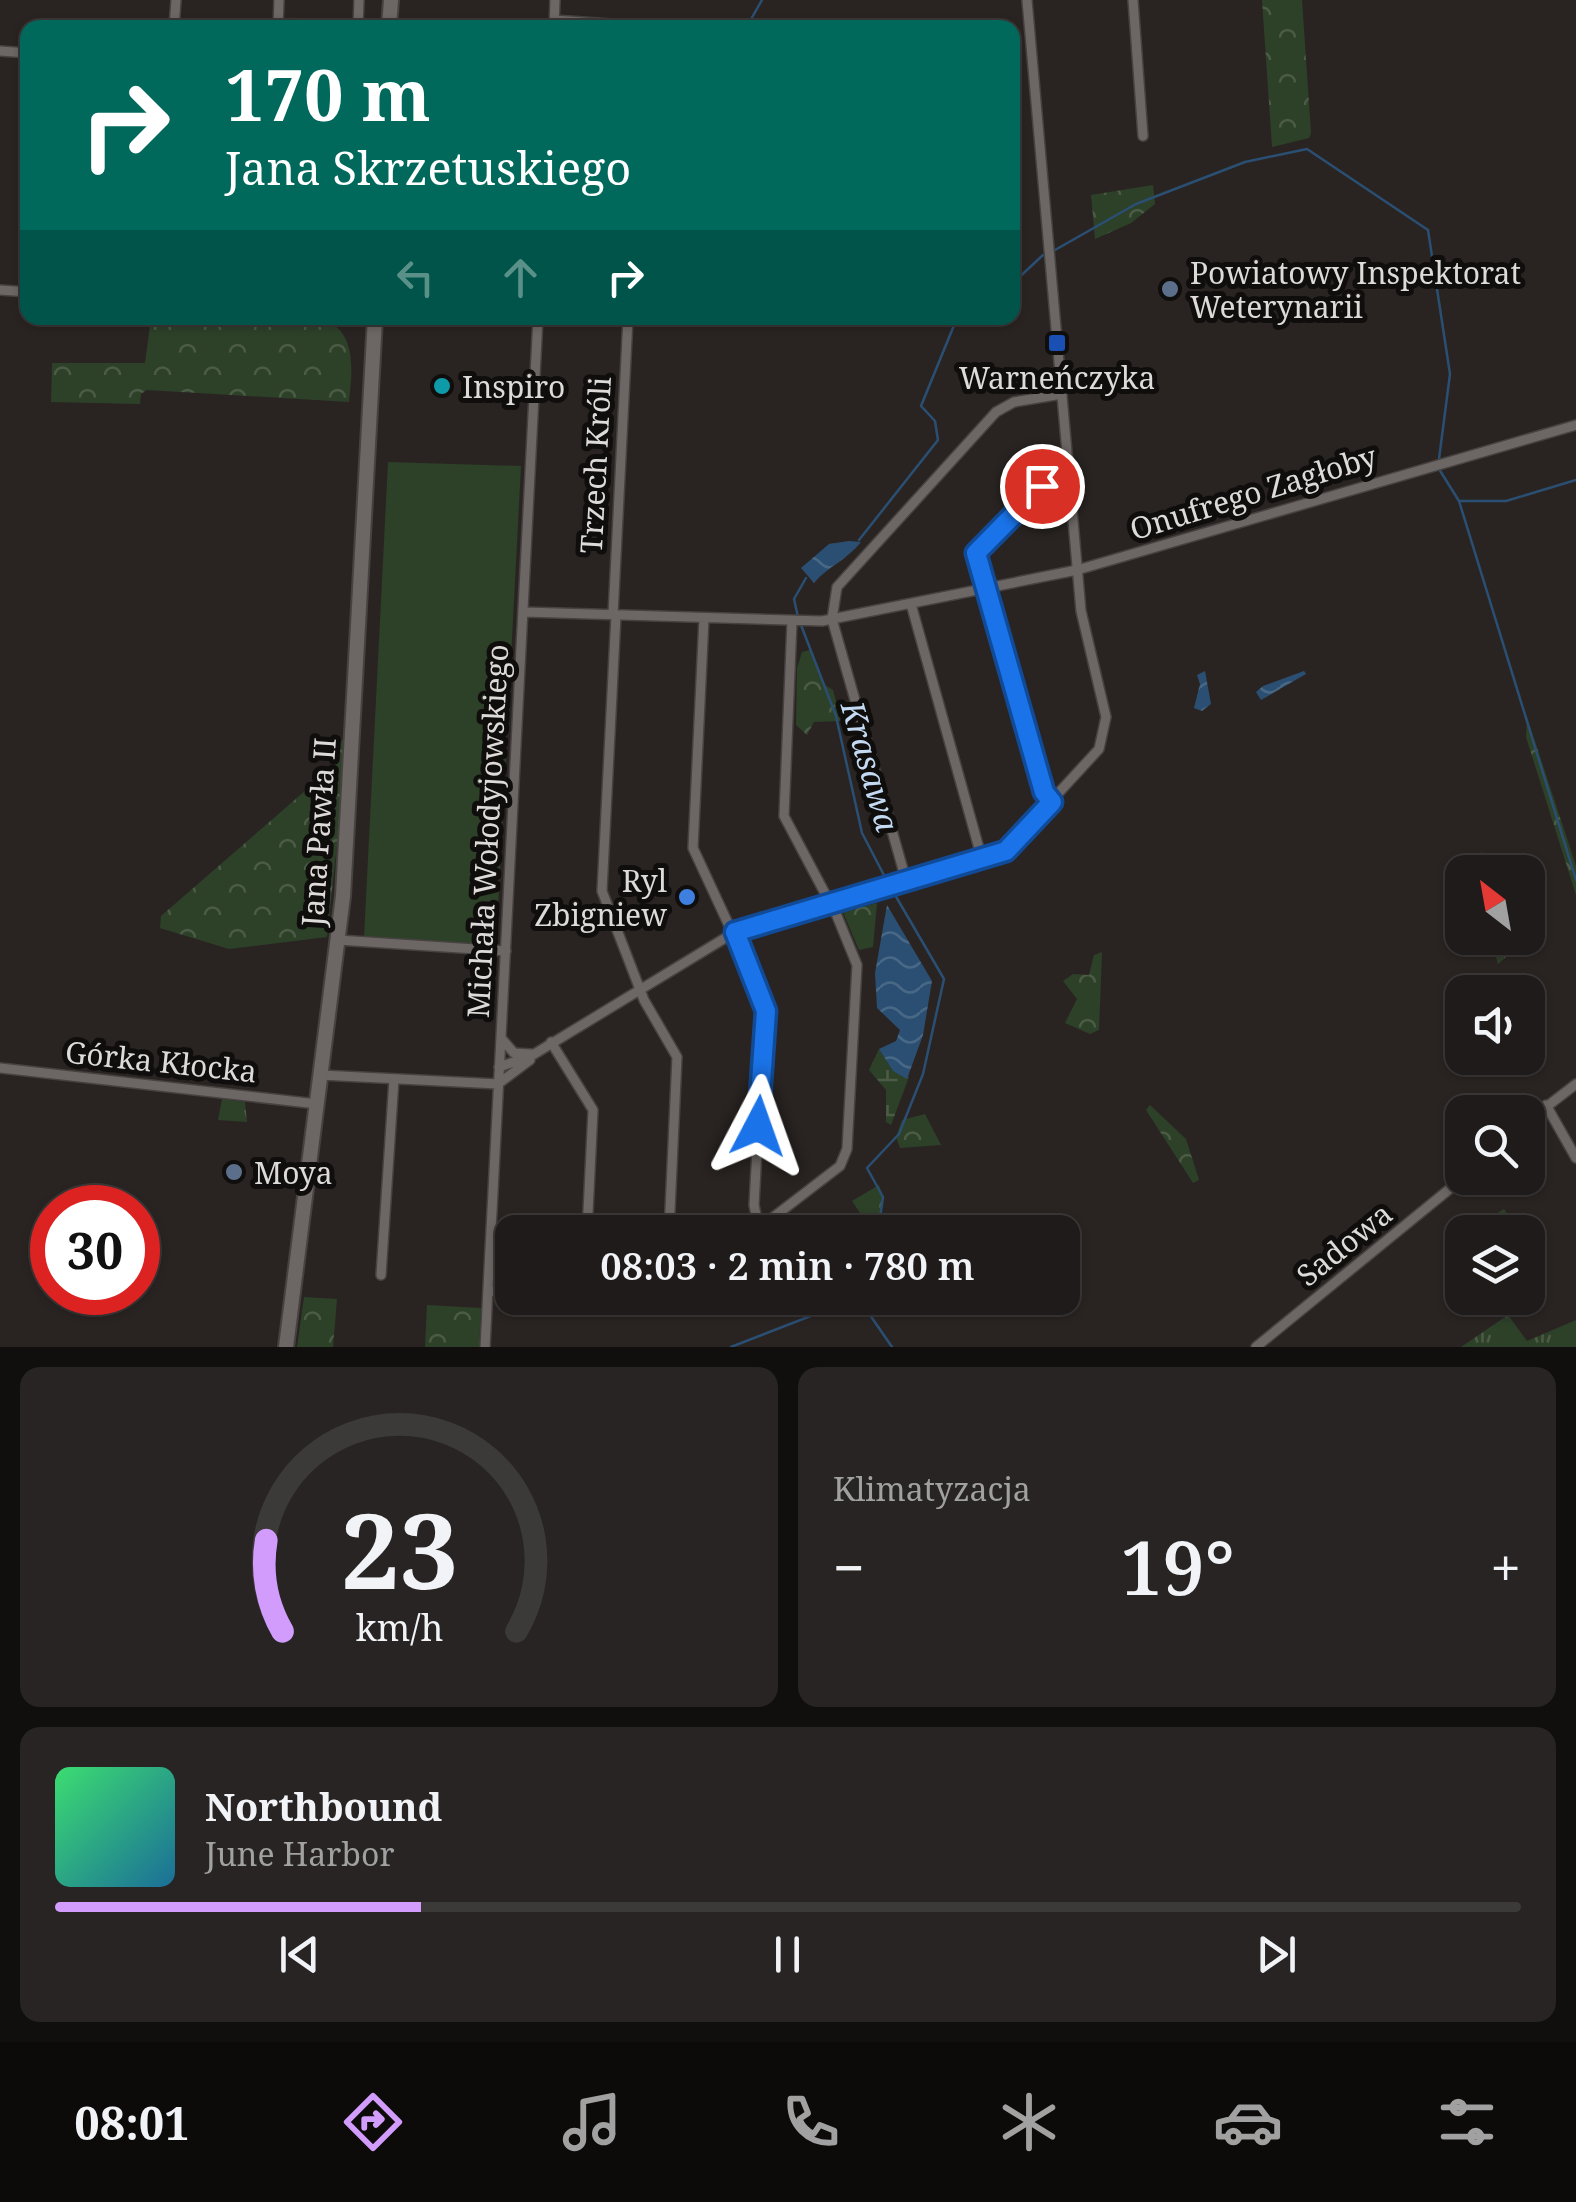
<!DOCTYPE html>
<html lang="pl">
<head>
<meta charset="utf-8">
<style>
	:root { --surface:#1f1b1a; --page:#272423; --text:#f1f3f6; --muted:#a1a1a2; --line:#3c3939; --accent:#d29cfd }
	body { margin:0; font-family:"Noto Serif",serif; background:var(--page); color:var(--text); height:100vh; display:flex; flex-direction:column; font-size:38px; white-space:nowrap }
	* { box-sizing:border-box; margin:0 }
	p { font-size:32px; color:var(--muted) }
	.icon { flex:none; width:55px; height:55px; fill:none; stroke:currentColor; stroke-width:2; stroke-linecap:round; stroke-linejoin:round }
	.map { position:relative; height:1347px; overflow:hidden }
	.side { display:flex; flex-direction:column; gap:20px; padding:20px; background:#110f0e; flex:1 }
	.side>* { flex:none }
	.top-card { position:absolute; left:20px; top:20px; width:1000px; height:305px; border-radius:20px; box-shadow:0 2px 8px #0004,0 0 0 2px var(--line); background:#00695c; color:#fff; overflow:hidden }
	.needle { width:65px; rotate:329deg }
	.tools { position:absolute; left:1445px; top:855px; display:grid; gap:20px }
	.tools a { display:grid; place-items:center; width:100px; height:100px; border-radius:20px; background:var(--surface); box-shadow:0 2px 8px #0004,0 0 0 2px var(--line); font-size:50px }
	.speed { position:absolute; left:30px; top:1185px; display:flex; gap:20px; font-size:50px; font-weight:700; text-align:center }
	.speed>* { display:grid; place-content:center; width:130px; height:130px; border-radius:50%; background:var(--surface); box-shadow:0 2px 8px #0004,0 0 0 2px var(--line); line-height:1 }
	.speed .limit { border:15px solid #d22; background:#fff; color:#111 }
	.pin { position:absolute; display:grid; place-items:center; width:85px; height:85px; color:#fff; margin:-42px; border:5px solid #fff; border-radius:50%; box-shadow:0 2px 10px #0007 }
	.me { position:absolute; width:110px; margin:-55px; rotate:4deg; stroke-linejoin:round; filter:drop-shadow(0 0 8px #0008) }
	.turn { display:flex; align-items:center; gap:35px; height:210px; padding:0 40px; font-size:45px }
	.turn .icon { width:130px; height:130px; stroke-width:2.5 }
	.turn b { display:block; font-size:70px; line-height:85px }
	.lanes { display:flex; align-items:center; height:95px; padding:0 40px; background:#0003; justify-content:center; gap:50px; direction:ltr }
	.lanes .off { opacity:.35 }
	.big { font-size:75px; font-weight:600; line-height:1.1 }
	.side .card { flex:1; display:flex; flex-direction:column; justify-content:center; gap:15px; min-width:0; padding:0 35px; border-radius:20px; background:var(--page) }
	.side .dial { align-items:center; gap:0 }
	.dial svg { height:260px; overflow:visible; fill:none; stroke:var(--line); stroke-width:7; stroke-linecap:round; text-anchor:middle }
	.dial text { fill:var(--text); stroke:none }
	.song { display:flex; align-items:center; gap:30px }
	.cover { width:120px; height:120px; border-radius:15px; background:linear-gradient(135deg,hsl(140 70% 55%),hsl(200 70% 35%)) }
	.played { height:10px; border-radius:5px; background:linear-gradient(90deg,var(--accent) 25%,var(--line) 25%) }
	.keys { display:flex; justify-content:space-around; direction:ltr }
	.heat { display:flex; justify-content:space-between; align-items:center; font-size:55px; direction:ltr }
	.side .tiles { flex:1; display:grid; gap:20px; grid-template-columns:1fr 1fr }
	.card:last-child { grid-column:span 2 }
	.trip { position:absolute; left:495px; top:1215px; width:585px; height:100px; border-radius:20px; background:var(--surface); box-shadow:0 2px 8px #0004,0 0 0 2px var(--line); font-weight:600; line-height:100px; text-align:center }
	.dock { display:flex; height:160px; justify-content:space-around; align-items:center; background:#0c0b0a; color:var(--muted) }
	.dock .icon { width:70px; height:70px }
	.dock .on { color:var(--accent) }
	.dock b { font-size:45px; color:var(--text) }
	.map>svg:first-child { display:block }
	.built { fill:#342a24 }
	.grass { fill:url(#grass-tufts) }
	.forest { fill:url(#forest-crowns) }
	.wetland { fill:url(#wetland-marsh) }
	.garden { fill:#2d4028 }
	.water { fill:url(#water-waves) }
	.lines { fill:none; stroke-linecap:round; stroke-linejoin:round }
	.stream { stroke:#2a4f73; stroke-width:2.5 }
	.minor-casing { stroke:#464240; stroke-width:12 }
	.secondary-casing { stroke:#464240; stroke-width:18 }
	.minor { stroke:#6c6764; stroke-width:9 }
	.secondary { stroke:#6c6764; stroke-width:14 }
	.route-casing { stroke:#114b97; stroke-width:25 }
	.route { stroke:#1a73e8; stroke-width:18 }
	.service-dot { fill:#5c6f8a; stroke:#100e0d; stroke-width:4 }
	.transit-dot { fill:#1a4fb4; stroke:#100e0d; stroke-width:4 }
	.culture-dot { fill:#0f9aa8; stroke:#100e0d; stroke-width:4 }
	.shop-dot { fill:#3f7fe0; stroke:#100e0d; stroke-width:4 }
	.labels { text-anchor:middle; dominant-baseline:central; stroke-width:10; stroke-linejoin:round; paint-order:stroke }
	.poi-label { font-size:30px; fill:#dddad8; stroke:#100e0d; text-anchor:start }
	.street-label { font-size:30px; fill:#dddad8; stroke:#100e0d }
	.water-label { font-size:32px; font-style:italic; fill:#c3daf2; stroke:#100e0d }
</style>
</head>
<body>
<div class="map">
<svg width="1576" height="1347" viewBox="0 0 1576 1347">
	<defs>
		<pattern id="grass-tufts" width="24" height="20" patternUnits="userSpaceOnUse" patternTransform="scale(2.5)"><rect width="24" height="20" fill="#2d4028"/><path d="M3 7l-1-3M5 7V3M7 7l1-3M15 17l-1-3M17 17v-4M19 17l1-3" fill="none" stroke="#4b5b46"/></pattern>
		<pattern id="forest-crowns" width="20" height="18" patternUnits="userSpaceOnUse" patternTransform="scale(2.5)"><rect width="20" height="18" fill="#2d4028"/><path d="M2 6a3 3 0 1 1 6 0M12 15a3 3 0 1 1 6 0" fill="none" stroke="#4b5b46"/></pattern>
		<pattern id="wetland-marsh" width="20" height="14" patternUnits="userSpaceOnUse" patternTransform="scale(2.5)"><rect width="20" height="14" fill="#2d4028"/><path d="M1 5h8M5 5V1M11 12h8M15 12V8" fill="none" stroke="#4b5b46"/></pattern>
		<pattern id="water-waves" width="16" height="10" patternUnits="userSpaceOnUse" patternTransform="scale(2.5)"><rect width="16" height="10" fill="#2a4f73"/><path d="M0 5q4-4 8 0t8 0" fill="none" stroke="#486886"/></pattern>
	</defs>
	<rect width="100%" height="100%" fill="#292422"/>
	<path class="built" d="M287 17 351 20V27H286Z"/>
	<path class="grass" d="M222 1099 245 1102 247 1122 218 1120Z
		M1508 1315 1527 1341 1576 1320V1347H1461Z"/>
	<path class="forest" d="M1262 0H1302L1311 133 1309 138 1272 147Z
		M1153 185 1155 204 1131 223 1095 239 1091 195Z
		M151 318H322C358 332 352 371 349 402L147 390 141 394 140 404 51 402 52 363H145Z
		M810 650 823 684 833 690 841 721 814 722 807 735 796 725 797 668 802 652Z
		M1527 717 1576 866V895L1526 737Z
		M349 733 327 937 229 949 160 928 161 916 337 763 340 742Z
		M1482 852 1503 872H1472L1469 862Z
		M1523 858 1544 917 1540 939 1515 949 1498 964 1491 938H1528V872H1512Z
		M877 903 873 947 859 950 843 912Z
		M1102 952 1099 1030 1090 1034 1065 1023 1077 999 1063 981 1073 974 1089 975 1094 955Z
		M1150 1105 1186 1139 1199 1180 1193 1183 1146 1110Z
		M925 1114 941 1145 900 1148 896 1137 902 1120Z
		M879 1185 883 1197 878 1232H873L852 1201Z
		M1504 1209 1519 1232H1465Z
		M304 1297 337 1299 333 1347H297Z
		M427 1305 481 1308 479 1347H425Z"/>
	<path class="wetland" d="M879 1049 893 1071 909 1077 891 1125 886 1122V1090L869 1070Z"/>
	<path class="garden" d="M388 462 521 466 496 946 364 937Z"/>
	<path class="water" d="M849 541 861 542C847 560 828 566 814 583L801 568 829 544Z
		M1205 671 1211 704 1202 711 1194 708 1200 684 1197 675Z
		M1304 671 1306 674 1261 700 1256 692 1263 686Z
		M887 905 932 981 923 1035 907 1079 893 1071 879 1049 896 1041 900 1030 877 1008 875 973Z"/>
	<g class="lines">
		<path class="stream" d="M746 28 762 0
			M1055 250 1136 204 1245 162 1307 149 1428 230 1450 374 1439 459
			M1012 284 1043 255
			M1439 469 1459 501H1506L1576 480
			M1459 501 1576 880
			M859 540 938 440 935 421 921 406 957 318
			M798 617 794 599 806 578
			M801 625 836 716 862 833 887 881
			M878 1232 883 1197 867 1168 899 1134 923 1074 944 979 891 888
			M859 1299 892 1347
			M731 1347 857 1298"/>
		<defs>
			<path id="minor" d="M1133 0 1143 136
				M554 20 668 28
				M174 28 176 0
				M278 28 279 0
				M358 28 359 0
				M554 28 555 0
				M0 51 28 53
				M0 290 28 292
				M911 604 982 859
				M524 612 822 621 1077 570 1576 425
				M613 615 628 318
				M616 615 602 891 644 1000 677 1057 669 1232
				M704 618 693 848 765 1003 754 1205 759 1229
				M1052 802 1043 792 976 553 1038 489 1070 481
				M906 880 832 619 837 587 996 412 1014 402 1062 394
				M338 940 506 951
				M501 1038 514 1053 531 1054
				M551 1042 593 1110 587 1232
				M499 1067 531 1056 735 932 1005 851 1099 749 1106 717 1081 611 1027 0
				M0 1068 317 1104
				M321 1075 498 1084 530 1060
				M1546 1105 1576 1158
				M1528 1121 1576 1084
				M754 1232 840 1166 847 1149 857 965 837 916 784 816 792 621
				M381 1275 394 1079
				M489 1291 512 1293
				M583 1298 655 1303 670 1298
				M485 1347 538 318
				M1256 1347 1463 1178"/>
			<path id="secondary" d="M389 28 391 0
				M286 1347 343 896 375 318"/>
		</defs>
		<use href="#minor" class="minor-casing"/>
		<use href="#secondary" class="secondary-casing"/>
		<use href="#minor" class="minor"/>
		<use href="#secondary" class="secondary"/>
	</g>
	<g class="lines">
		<defs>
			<path id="route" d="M758 1126 766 1011 735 932 1006 851 1052 802 1044 792 976 553 1042 486"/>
		</defs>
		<use href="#route" class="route-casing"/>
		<use href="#route" class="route"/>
	</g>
	<g class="service-dot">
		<circle cx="1170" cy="289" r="10"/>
		<circle cx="234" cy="1172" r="10"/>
	</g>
	<rect class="transit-dot" x="1047" y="333" width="20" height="20" rx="5"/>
	<circle class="culture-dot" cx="442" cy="386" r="10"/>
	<circle class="shop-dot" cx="687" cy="897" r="10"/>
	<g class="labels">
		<g class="poi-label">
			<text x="1190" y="272">Powiatowy Inspektorat<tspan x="1190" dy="34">Weterynarii</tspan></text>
			<text x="1057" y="377" text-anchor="middle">Warneńczyka</text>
			<text x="462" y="386">Inspiro</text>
			<text x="667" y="880" text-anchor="end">Ryl<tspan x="667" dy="34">Zbigniew</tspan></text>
			<text x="254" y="1172">Moya</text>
		</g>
		<g class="street-label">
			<text transform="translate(595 465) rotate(-87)">Trzech Króli</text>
			<text transform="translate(1253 492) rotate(-17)">Onufrego Zagłoby</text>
			<text transform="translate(487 831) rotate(-87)">Michała Wołodyjowskiego</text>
			<text transform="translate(318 832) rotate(-86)">Jana Pawła II</text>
			<text transform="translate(161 1061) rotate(6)">Górka Kłocka</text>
			<text transform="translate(1344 1244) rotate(-39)">Sadowa</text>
		</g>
		<g class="water-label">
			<text transform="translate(871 766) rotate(74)">Krasawa</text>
		</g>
	</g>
</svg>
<div class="tools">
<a><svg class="needle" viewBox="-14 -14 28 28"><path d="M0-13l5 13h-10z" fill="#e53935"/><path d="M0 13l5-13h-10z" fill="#a1a1a2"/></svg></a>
<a><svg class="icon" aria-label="sound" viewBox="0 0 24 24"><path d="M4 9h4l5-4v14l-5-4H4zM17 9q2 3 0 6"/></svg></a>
<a><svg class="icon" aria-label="search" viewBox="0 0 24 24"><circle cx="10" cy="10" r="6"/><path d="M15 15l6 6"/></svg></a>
<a><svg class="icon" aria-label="layers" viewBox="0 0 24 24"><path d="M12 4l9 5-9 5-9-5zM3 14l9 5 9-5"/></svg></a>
</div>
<div class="speed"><div class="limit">30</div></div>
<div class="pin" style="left:1042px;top:486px;background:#d93025"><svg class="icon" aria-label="arrive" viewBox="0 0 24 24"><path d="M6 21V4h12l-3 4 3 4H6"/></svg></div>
<svg class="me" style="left:758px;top:1126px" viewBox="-20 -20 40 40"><path d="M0-17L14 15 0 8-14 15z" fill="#1a73e8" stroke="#fff" stroke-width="4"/></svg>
<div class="trip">08:03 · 2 min · 780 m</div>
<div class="top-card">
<div class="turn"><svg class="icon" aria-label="right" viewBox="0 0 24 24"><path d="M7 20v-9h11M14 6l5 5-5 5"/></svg><div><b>170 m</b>Jana Skrzetuskiego</div></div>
<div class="lanes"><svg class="icon off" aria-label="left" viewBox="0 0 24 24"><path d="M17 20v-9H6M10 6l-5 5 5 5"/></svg><svg class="icon off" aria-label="ahead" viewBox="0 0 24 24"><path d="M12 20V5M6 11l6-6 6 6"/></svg><svg class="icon" aria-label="right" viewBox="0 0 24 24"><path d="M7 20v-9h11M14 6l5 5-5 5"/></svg></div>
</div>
</div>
<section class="side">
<div class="tiles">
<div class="card dial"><svg viewBox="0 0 100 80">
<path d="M14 69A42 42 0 1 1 86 69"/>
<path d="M14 69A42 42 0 0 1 9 41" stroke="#d29cfd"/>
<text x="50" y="56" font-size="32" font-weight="700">23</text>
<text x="50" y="72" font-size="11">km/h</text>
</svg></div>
<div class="card"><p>Klimatyzacja</p>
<div class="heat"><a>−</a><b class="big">19°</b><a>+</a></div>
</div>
<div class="card">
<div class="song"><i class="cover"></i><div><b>Northbound</b><p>June Harbor</p></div></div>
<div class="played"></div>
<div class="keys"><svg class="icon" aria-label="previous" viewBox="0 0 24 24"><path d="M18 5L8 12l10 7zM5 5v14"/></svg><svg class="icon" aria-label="pause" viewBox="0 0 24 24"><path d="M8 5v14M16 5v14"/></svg><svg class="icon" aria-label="next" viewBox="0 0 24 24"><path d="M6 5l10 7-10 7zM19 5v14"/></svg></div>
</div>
</div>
</section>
<nav class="dock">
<b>08:01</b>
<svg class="icon on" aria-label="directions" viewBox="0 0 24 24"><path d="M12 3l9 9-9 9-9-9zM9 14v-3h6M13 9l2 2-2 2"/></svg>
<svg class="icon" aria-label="music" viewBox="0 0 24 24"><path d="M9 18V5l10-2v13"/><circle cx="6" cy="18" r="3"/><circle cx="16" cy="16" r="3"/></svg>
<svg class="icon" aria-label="phone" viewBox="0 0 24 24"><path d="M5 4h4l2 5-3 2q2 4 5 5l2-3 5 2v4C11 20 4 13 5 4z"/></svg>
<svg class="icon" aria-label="climate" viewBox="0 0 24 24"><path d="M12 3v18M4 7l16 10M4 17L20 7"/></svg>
<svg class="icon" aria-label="car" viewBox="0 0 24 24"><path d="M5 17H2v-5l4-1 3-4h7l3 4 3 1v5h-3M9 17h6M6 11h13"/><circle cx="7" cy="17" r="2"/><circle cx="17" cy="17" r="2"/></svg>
<svg class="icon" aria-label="filters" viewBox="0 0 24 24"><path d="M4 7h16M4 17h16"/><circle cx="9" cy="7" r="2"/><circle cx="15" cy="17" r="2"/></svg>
</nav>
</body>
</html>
